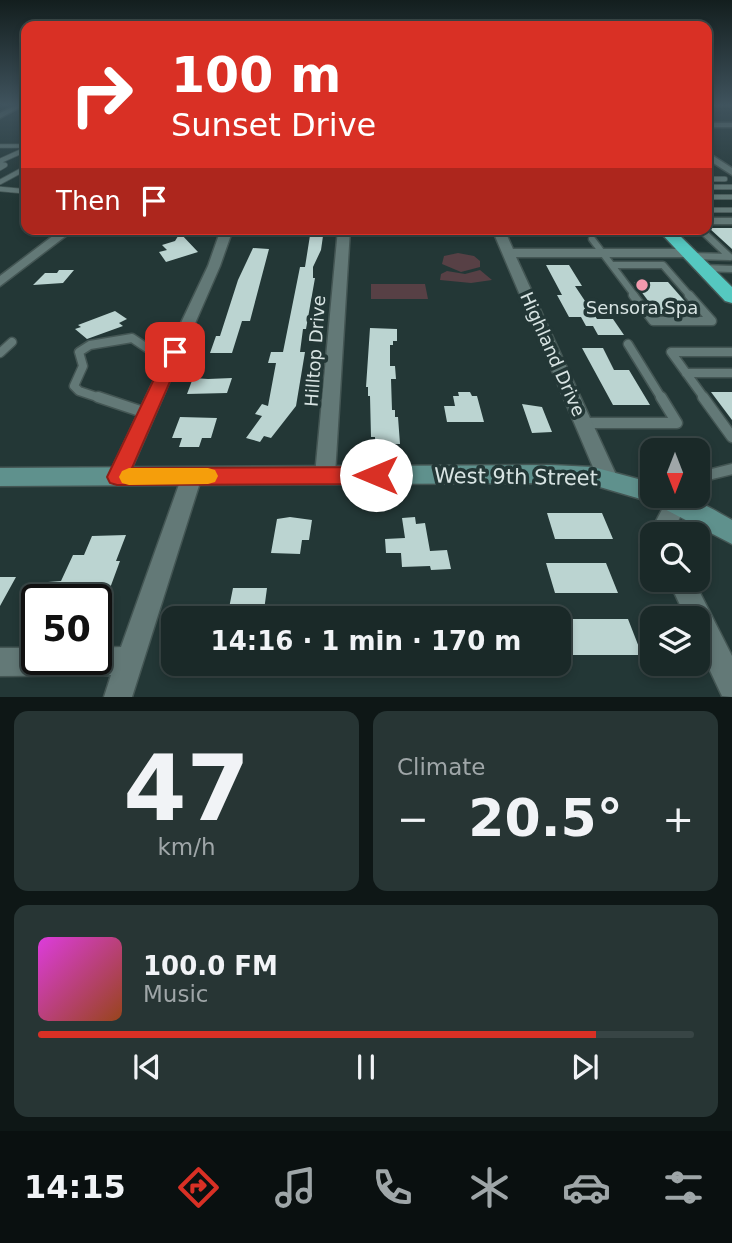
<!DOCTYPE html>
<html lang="en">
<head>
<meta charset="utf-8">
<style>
	:root { --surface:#1a2928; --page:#273534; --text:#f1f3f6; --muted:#9fa6a8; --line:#384545; --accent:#d93025 }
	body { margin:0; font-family:"DejaVu Sans",sans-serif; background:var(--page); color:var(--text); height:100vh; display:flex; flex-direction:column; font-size:26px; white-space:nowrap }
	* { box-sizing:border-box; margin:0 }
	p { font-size:23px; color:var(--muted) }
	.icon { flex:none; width:38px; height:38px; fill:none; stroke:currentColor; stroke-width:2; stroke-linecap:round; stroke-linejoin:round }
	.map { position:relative; height:697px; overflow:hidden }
	.sheet { display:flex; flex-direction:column; gap:14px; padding:14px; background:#0e1716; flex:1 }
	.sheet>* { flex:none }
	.top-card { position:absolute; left:21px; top:21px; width:691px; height:214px; border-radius:14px; box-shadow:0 4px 10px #0003,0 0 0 2px var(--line); background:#d93025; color:#fff; overflow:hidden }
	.needle { width:46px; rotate:180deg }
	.buttons { position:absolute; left:640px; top:438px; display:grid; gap:14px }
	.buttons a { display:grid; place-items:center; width:70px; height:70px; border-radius:14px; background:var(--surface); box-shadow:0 4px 10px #0003,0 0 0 2px var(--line); font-size:35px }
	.speed { position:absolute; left:21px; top:584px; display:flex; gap:14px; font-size:35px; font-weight:700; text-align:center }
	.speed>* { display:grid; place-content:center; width:91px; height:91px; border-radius:50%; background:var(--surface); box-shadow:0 4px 10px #0003,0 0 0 2px var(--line); line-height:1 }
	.speed .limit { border:4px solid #111; border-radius:10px; background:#fff; color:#111 }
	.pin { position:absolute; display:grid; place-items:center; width:60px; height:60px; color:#fff; margin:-30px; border-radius:14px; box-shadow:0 4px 10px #0006 }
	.me { position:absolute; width:77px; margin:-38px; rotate:270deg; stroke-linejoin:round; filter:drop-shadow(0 0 5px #0008) }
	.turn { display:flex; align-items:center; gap:24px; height:147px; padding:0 35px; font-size:32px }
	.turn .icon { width:91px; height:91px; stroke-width:2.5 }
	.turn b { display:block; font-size:49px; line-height:60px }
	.then { display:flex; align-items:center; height:66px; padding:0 35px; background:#0003; gap:14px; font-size:26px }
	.big { font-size:52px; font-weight:700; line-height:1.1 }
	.sheet .widget { flex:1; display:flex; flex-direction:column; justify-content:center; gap:10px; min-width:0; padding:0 24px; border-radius:14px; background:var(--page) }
	.sheet .dial { align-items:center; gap:0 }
	.dial b { font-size:91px; line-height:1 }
	.song { display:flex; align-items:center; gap:21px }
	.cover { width:84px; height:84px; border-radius:10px; background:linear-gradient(135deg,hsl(300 70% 55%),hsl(20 70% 35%)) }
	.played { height:7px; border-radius:4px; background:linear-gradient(90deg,var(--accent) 85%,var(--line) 85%) }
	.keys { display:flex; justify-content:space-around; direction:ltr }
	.heat { display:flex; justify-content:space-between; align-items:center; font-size:38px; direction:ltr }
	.sheet .tiles { flex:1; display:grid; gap:14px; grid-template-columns:1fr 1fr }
	.widget:last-child { grid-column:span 2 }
	.trip { position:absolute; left:161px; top:606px; width:410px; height:70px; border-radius:14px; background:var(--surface); box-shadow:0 4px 10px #0003,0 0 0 2px var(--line); font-weight:700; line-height:70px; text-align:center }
	.tabs { display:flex; height:112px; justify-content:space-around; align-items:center; background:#0a1010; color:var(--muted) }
	.tabs .icon { width:49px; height:49px }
	.tabs .on { color:var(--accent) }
	.tabs b { font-size:32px; color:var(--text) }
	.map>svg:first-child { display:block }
	.green { fill:#574045 }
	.building { fill:#bbd4d1 }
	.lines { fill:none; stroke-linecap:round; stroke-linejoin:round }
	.lane-far4-casing { stroke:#445654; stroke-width:5 }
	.lane-far3-casing { stroke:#445654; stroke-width:6 }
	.lane-far2-casing { stroke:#445654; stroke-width:9 }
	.lane-far1-casing { stroke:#445654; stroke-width:11 }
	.lane-casing { stroke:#445654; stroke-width:13 }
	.street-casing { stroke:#445654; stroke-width:3 }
	.secondary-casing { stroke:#445654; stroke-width:3 }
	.highway-casing { stroke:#445654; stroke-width:3 }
	.lane-far4 { stroke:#637977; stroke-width:3.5 }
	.lane-far3 { stroke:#637977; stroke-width:4.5 }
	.lane-far2 { stroke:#637977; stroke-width:6 }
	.lane-far1 { stroke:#637977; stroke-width:8 }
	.lane { stroke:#637977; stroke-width:10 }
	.street { fill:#637977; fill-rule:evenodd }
	.secondary { fill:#5f918d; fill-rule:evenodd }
	.highway { fill:#55c8c0; fill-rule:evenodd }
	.route { fill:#d93025; stroke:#8d1f18; stroke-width:2 }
	.slow { fill:#f59e0b }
	.poi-dot { fill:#f29aae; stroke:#233736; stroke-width:2.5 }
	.labels { text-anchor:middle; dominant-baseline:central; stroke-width:7; stroke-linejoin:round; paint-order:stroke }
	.poi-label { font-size:18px; fill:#d8e4e3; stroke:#233736 }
	.street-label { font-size:18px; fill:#d8e4e3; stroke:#233736 }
	.near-street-label { font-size:21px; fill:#d8e4e3; stroke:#233736 }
</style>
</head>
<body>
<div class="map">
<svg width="732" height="697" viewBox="0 0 732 697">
	<rect width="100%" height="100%" fill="#233736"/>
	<path class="green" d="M458 253 474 256 480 261V267L461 272 442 264 444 256Z
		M480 270 492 280 471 283 440 280 441 274 447 271 465 274Z
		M371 284H425L428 299H371Z"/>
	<path class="building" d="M709 228H732V249Z
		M311 229H324L321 250 313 267V278H315L306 329H303L300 352H305L296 406 271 438 264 436 260 442 246 438 262 416 255 414 262 404 268 406 276 363H268L271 352H283L300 267H305Z
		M180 233 198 252 166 262 159 252 167 250 162 245 175 241Z
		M253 248 269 249 250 321H242L232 353H210L216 336H220L238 280Z
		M546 265H569L582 286H575L597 319H613L624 335H598L593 326H586L581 317H569L557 295H562Z
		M59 270H74L63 283 33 285 45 273H57Z
		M634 282H668L696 314H658Z
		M115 311 127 319 119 323 123 326 87 339 75 329 81 327 78 325Z
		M370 328 397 329V341H393V345H390V366H395L396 379H391L392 410H395V417H398L400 444H375V437H371L370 396H368V387H366Z
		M582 348H603L614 370H629L650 405H613Z
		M193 378 208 379 232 378 227 393 187 394Z
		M458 392H470L472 396H477L484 422H447L444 406H455L453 396H459Z
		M711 392H732V420Z
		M522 404 542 407 552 432 532 433Z
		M180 417 217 418 211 438H202L199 447H179L182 438H172Z
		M547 513H602L613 539H555Z
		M290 517 312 520 309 540H302L300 554 271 553 277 519Z
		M415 517 416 524 425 523 430 551 447 550 451 569 431 570 430 566 402 567 401 553H386L385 539 405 538 402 518Z
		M126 535 116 561H120L106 599 40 600 48 582 61 581 73 555H84L92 536Z
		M546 563H606L618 593H555Z
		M0 577H16L0 606Z
		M233 588H267L263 618H227Z
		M562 619H628L642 655H572Z"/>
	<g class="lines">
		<defs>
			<path id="lane-far4" d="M0 146H26
				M16 154 26 149"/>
			<path id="lane-far3" d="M23 160H26
				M0 161 20 152
				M0 164 5 165 0 168
				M707 179H725
				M0 182 26 168
				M707 187H732
				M0 189 22 191
				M707 197H732
				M707 210H732"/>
			<path id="lane-far2" d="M700 229 730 257
				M592 239 635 296
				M691 256 730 257
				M612 265H663L690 296
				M703 268 732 269"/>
			<path id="lane-far1" d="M633 295 653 321H712L689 295
				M628 344 662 399
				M0 353 12 342
				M686 373H732
				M103 399 79 391 74 386 83 366 79 352 90 345 132 338 150 350 175 352
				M705 399 671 352H732"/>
			<path id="lane" d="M98 397 146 413
				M703 397 732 437
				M584 423H677L661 397
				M698 485 708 475 732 469
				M691 509 695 495"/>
			<path id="street" d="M18 104H26L0 118V113Z
				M707 104H732V106H707Z
				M707 123H732V127H707Z
				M707 152 732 168V175L707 159Z
				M707 218H732V224H707Z
				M62 229H75L0 286V276Z
				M221 229H233L220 266 128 477 125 483 118 485 111 483 108 477 208 266Z
				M338 229H350L335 475 332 481 325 483 318 481 315 475Z
				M492 229H504L513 249H688L694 253 688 257H516L618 479 615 485 608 487 601 485 598 479Z
				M192 468 199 470 202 476 132 697H104L111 675 0 676V648H37V660H96V648L121 647 182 476 185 470Z
				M684 495 688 502 676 525V534H654V525L669 496Z
				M668 579H693L732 656V697L722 696 698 645V618H686Z"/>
			<path id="secondary" d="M551 465 593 467 653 483V495C692 495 698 501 732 520V544L651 502 593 485 551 483 0 486V468Z"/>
			<path id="highway" d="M657 229H673L732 287V303L725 301Z"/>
		</defs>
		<use href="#lane-far4" class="lane-far4-casing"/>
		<use href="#lane-far3" class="lane-far3-casing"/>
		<use href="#lane-far2" class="lane-far2-casing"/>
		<use href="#lane-far1" class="lane-far1-casing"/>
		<use href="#lane" class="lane-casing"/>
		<use href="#street" class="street-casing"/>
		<use href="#secondary" class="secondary-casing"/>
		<use href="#highway" class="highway-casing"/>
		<use href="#lane-far4" class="lane-far4"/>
		<use href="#lane-far3" class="lane-far3"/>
		<use href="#lane-far2" class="lane-far2"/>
		<use href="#lane-far1" class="lane-far1"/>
		<use href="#lane" class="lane"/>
		<use href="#street" class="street"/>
		<use href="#secondary" class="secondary"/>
		<use href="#highway" class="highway"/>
	</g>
	<linearGradient id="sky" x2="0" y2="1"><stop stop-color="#131e1e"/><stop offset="0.52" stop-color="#3f535d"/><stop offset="1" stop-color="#3f535d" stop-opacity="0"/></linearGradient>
	<rect width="732" height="201" fill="url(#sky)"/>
	<path class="route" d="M175 347 183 352 132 468 376 467 383 469 386 475 383 481 376 484 117 485 110 483 107 477 167 352Z"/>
	<path class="slow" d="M129 468H208L215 470 218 476 215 482 208 484 129 485 122 483 119 477 122 471Z"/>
	<circle class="poi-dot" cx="642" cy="285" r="7"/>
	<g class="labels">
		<g class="poi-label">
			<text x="642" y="307">Sensora Spa</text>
		</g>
		<g class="street-label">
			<text transform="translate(315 351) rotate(-86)">Hilltop Drive</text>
			<text transform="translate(553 354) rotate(66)">Highland Drive</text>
		</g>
		<g class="near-street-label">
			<text transform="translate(516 477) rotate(1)">West 9th Street</text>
		</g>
	</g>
</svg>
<div class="buttons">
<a><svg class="needle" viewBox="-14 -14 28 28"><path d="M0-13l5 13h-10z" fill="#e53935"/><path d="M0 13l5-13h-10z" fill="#9fa6a8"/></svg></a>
<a><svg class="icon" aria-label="search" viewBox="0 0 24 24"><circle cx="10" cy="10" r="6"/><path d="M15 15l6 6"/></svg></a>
<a><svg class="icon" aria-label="layers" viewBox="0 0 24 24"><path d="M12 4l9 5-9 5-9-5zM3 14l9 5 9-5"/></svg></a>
</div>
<div class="speed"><div class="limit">50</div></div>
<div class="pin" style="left:175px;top:352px;background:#d93025"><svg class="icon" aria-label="arrive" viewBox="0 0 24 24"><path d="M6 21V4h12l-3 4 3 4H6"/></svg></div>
<svg class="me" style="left:376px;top:475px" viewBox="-20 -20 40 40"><circle r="19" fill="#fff"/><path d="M0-13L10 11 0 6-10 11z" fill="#d93025"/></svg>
<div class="trip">14:16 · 1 min · 170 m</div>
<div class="top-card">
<div class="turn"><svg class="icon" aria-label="right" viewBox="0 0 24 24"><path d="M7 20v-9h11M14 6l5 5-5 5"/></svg><div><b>100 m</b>Sunset Drive</div></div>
<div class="then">Then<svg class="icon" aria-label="arrive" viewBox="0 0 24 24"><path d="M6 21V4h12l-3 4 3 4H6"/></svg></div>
</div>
</div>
<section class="sheet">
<div class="tiles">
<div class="widget dial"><b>47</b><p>km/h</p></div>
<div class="widget"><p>Climate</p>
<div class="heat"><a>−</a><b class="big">20.5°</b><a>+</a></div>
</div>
<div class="widget">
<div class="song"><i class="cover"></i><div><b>100.0 FM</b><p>Music</p></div></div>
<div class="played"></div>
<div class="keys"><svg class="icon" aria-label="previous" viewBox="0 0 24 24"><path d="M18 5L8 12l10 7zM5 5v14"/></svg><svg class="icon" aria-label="pause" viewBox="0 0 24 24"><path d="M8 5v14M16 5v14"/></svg><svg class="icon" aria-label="next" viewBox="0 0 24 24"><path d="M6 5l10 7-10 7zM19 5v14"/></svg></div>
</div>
</div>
</section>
<nav class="tabs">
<b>14:15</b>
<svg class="icon on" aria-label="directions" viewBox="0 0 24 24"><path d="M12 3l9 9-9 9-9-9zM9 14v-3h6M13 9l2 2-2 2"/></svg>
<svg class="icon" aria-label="music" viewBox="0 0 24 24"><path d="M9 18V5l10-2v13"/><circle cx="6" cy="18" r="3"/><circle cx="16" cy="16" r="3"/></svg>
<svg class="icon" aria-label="phone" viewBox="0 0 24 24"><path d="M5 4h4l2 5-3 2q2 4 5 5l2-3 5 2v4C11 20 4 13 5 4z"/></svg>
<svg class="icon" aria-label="climate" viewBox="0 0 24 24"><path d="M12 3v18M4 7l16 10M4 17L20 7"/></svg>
<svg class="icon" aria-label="car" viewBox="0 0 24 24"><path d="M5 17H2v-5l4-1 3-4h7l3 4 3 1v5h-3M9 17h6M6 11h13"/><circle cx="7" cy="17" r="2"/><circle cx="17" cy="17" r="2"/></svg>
<svg class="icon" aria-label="filters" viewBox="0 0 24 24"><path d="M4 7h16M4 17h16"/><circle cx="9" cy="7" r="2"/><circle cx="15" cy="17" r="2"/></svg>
</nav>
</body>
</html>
